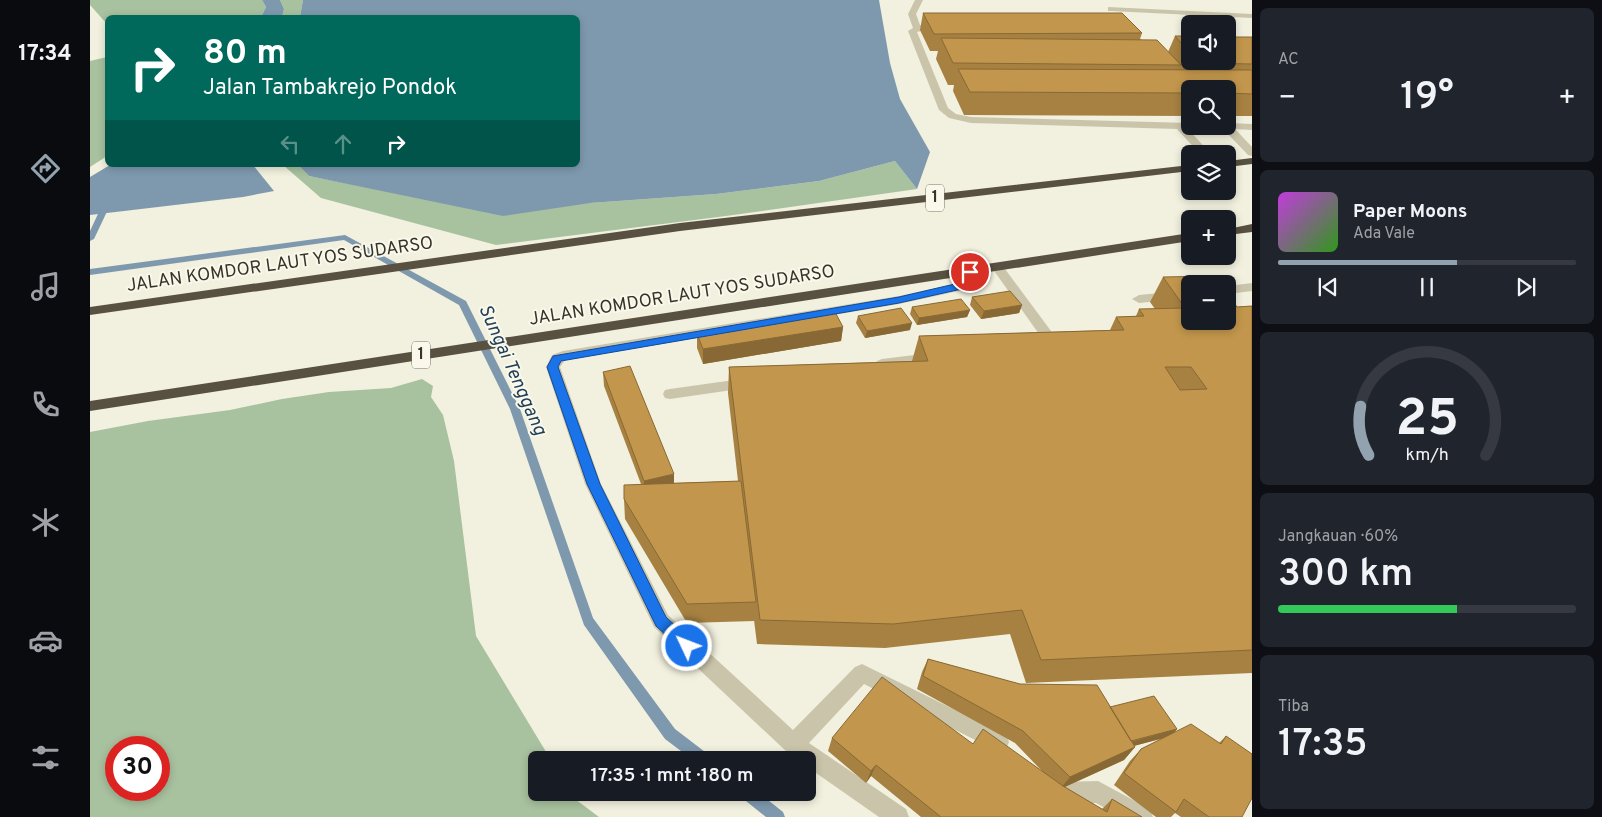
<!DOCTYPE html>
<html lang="id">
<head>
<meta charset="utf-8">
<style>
	:root { --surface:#171b24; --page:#20242c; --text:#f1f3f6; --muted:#9ea1a6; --line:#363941; --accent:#93a2af }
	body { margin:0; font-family:Overpass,sans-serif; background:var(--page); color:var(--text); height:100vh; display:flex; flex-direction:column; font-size:19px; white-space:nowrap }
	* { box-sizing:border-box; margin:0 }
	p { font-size:16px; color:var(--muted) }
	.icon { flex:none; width:28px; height:28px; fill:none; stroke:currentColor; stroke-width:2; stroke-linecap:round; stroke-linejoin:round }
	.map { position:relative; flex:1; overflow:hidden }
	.sheet { display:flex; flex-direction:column; gap:8px; padding:8px; background:#0d0f14; width:350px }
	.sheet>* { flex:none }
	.banner { position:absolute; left:15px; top:15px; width:475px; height:152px; border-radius:8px; box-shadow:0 2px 8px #0003; background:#00695c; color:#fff; overflow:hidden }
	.tools { position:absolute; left:1091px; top:15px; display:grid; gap:10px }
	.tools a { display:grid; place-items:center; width:55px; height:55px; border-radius:8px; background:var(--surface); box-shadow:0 2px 8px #0003; font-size:25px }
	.speed { position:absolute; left:15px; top:736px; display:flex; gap:10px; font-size:25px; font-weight:700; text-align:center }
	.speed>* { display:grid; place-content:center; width:65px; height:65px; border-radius:50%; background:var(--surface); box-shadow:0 2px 8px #0003; line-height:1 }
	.speed .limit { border:8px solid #d22; background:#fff; color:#111 }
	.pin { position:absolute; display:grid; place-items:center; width:42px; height:42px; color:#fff; margin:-21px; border:2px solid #fff; border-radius:50%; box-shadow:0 1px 5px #0007 }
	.me { position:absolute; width:55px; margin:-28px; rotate:313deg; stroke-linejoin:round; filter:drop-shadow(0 0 4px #0008) }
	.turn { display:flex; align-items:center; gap:18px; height:105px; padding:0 15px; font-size:22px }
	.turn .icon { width:65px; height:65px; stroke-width:2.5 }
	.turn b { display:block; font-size:35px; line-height:42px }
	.lanes { display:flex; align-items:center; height:48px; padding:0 15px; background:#0003; justify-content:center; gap:25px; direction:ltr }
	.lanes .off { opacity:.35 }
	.big { font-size:38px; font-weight:600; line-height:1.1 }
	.sheet .card { flex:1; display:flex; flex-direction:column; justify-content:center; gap:8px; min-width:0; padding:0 18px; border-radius:8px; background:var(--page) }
	.sheet .dial { align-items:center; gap:0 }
	.dial svg { height:130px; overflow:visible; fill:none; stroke:var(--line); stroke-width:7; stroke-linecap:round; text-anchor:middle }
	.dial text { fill:var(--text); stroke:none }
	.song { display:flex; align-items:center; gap:15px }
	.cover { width:60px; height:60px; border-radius:8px; background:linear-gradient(135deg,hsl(290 70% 55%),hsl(110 70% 35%)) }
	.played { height:5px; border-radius:2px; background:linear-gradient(90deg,var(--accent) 60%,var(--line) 60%) }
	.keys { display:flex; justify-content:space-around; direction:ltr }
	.heat { display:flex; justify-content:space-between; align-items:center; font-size:28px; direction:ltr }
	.charge { height:8px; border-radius:4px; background:linear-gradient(90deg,#34c759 60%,var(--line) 0) }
	.trip { position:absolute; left:438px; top:751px; width:288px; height:50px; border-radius:8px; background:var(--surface); box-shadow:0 2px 8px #0003; font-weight:600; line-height:50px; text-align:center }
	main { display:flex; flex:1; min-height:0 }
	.menu { display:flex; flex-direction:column; width:90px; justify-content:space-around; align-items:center; background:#090b0e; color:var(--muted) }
	.menu .icon { width:35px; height:35px }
	.menu .active { color:var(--accent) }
	.menu b { font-size:22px; color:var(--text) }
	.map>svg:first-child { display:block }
	.green { fill:#a8c19e; fill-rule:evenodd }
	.water { fill:#7e99ae }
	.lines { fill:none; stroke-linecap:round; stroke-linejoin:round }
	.stream { fill:#7e99ae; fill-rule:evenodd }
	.lane { fill:#cac5aa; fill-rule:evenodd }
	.street { fill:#cac5aa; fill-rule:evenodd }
	.highway { fill:#585141; fill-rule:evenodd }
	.wall { fill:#a78141 }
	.shaded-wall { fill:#886935 }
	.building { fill:#c2964c; stroke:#886935; fill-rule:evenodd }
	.route { fill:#1a73e8; stroke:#114b97 }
	.labels { text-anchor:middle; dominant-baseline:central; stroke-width:4; stroke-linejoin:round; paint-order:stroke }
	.shield { fill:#f9f8eb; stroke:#716e63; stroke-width:1 }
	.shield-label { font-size:16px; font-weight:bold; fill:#373329 }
	.street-label { font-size:18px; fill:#373329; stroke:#f9f8eb }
	.water-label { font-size:19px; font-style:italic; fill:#203f58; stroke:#f9f8eb }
</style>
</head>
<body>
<main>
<nav class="menu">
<b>17:34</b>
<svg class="icon active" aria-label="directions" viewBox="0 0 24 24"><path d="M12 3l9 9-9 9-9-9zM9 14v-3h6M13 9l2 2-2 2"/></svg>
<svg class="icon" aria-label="music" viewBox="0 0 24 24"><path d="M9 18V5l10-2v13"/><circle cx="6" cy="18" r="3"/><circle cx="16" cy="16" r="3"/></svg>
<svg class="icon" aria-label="phone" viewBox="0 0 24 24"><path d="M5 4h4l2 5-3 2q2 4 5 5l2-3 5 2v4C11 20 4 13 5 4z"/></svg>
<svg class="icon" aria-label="climate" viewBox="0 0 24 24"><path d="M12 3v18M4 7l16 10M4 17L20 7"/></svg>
<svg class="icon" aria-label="car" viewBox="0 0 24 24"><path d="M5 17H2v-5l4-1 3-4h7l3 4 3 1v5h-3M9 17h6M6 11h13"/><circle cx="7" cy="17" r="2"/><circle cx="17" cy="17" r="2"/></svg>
<svg class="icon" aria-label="filters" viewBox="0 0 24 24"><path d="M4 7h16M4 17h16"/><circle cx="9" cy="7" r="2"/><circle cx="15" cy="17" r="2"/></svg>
</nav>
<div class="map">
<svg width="1162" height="817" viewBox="0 0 1162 817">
	<rect width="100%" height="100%" fill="#f2f0de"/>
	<path class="green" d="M0 0H172L176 7 171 17 18 18 17 24 0 5Z
		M190 0H213L210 17H192L194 9Z
		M17 57V156L0 167V61Z
		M805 161 827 189 636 216 406 245 231 198 193 165H208L219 176 276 187 500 203 626 194 729 181Z
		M332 379 343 386 341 397 353 415 364 461 386 636 461 760H446V792L481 793 485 799 509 817H0V432L58 421 140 410 192 399 239 392 301 388ZM26 748H69V790H26Z"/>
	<path class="water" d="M172 0H190L194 9 192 17H171L176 7Z
		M213 0H789L800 63 810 99 840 152 827 189 805 161 729 181 626 194 500 203 413 216 219 176 208 165H488V18L210 17Z
		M20 165H163L184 191 153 197 0 215V177Z"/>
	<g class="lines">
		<path class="stream" d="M15 199H21L22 201 4 239 0 241V231Z
			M255 235 376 301 430 409 503 618 585 729 619 755 621 760H603L575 739 494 625 420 409 369 305 254 240 0 275V269Z
			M649 792H668L693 812 695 817H676L651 797Z"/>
		<path class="lane" d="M825 0H833L826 14 830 25 849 23 853 26 827 32 858 108 866 114 881 117 1100 123V126H1105L1098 129 1121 154H1110L1087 129 881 123 859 118 849 110 818 31 823 28 818 14Z
			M1018 7 1162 14V18L1021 11H1018Z
			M1138 123 1162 124V130L1145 129 1162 147V156L1158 155 1134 130 1114 129 1109 126H1138Z
			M908 264 912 265 961 331 964 338C960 345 949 348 941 346L939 343 949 334 902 268Z
			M1162 283V291L1138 294V286Z
			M1100 290V298L1049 303 1042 299 1049 295Z
			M841 353 846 355 848 358 846 361 792 369 787 367 785 364 787 361 792 359Z
			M658 378 663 379 665 383 663 387 580 399 575 398 573 394 575 390 580 389Z"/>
		<path class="street" d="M880 268 886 272C885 281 882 288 873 290L809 304 475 360 470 367 511 484 578 615 703 730 765 667 772 664 916 735 919 742 916 749 909 752 774 684 719 743 816 809 819 817H789L716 766V760H708L697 752 564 627 495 484 456 367 462 355 473 351 809 296 869 283 873 279 876 269Z
			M966 780 971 782 1008 781 1060 809 1063 817H1031L1006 803 969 804 958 799 955 791 958 783Z"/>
		<path class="highway" d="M1162 158V164L1138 167V161Z
			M1100 165V171L590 231 0 315V307L590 223Z
			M1162 224V232L1138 235V229Z
			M1100 233V241L0 411V401Z"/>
	</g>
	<path class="wall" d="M833 13 1052 33 1050 39 1078 52 1085 36H1100V61H1138L1162 37V116H1138V89H1100V116L874 115 863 91 864 85H858L846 59 848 51H840L830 30Z
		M1073 277 1147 307 1162 306V673L936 683 920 634 795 648 667 644 664 620V621L597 623 535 519 534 499 551 484 514 386 513 372 584 483 648 481 638 393 639 367 822 361 829 336 1020 330 1026 317 1046 316 1049 309H1065L1060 302Z
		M882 297 932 305 929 313 891 319 880 305Z
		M822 307 880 310 877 317 827 325 820 314Z
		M768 316 820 330 775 338 766 323Z
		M753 327 751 341 613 364 607 348V334Z
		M838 659 930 684 1020 707 1087 729 1084 733 1129 743 1136 736 1152 817H1091L1085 813 1081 817H1066L1024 785 1040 761 1051 749 1074 738 1044 746 1045 747 1034 760 975 787 1012 809 1022 799 1052 817H831L781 776 776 783 738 751 742 738 883 744 953 772 925 743 827 689 832 672Z"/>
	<path class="shaded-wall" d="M932 305 929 313 891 319 894 311Z
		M880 310 877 317 827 325 829 318Z
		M822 323 820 330 775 338 777 331Z
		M753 327 751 341 613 364V349Z
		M584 474V488L554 495V481Z
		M1087 729 1081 736 1028 750 1034 744Z
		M1045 747 1034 760 970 789 980 777Z
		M786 765 781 776 776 783 781 771Z"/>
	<path class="building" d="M833 13H1032L1052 33 844 34Z
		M1085 36H1100V53Z
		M1138 37H1162V64L1110 63 1108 61H1138Z
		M851 38 1067 40 1091 65 863 63Z
		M868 69 1162 70V94L1138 93V89H1100V93L880 92Z
		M1123 276 1129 284H1100V321H1138V294L1147 307 1162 306V650L951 660 932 610 803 624 670 620 639 367 838 361 829 336 1034 330 1026 317 1054 316 1049 309 1095 308 1073 277ZM1075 367H1101L1117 389 1090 390Z
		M920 291 932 305 894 311 882 297Z
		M871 299 880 310 829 318 822 307Z
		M811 308 822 323 777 331 768 316Z
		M745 312 753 327 613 349 607 334Z
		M540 366 584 474 554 481 513 372Z
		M651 481 666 602 597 604 534 499V485Z
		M838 659 930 684 1007 685 1045 747 980 777 933 731 833 676Z
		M792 677 883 744 893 729 973 786 1017 812 1022 799 1052 817H851L786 765 781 771 742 738Z
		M1064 696 1087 729 1041 741 1020 707Z
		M1101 724 1131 744 1136 736 1162 754V798L1152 817H1119L1094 799 1086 812 1034 773 1051 749Z"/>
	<path class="route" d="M880 269 885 272 883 280 876 288 809 303 471 361 468 367 510 484 576 617 602 641 604 646 602 650 597 652 592 650 566 626 497 484 457 367 463 356 809 297 869 283 874 279 876 270Z"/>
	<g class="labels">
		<g class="shield">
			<rect x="836" y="184.5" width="18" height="27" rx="4"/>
			<rect x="322" y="341.5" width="18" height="27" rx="4"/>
		</g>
		<g class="shield-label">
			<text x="845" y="198">1</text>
			<text x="331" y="355">1</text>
		</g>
		<g class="street-label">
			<text transform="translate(190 265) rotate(-8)">JALAN KOMDOR LAUT YOS SUDARSO</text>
			<text transform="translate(592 296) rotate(-9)">JALAN KOMDOR LAUT YOS SUDARSO</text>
		</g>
		<g class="water-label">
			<text transform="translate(422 370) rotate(66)">Sungai Tenggang</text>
		</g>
	</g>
</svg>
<div class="tools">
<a><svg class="icon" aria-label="sound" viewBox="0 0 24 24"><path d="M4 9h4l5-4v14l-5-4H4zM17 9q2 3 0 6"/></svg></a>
<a><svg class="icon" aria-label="search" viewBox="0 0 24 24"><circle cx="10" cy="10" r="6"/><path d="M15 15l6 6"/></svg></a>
<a><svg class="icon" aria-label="layers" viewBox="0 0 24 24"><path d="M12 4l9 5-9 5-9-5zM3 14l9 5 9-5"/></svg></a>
<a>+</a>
<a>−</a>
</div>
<div class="speed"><div class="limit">30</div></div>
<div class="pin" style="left:880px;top:272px;background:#d93025"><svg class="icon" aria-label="arrive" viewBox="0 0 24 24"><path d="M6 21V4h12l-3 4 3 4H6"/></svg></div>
<svg class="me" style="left:597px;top:646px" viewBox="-20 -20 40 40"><circle r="17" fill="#1a73e8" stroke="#fff" stroke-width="3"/><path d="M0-11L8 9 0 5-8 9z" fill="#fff"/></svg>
<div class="trip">17:35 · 1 mnt · 180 m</div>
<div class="banner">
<div class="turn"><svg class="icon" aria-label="right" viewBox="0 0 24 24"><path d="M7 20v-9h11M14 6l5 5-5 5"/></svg><div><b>80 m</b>Jalan Tambakrejo Pondok</div></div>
<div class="lanes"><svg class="icon off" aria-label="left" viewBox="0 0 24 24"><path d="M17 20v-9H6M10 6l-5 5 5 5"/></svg><svg class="icon off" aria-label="ahead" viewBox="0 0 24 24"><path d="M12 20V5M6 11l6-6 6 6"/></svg><svg class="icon" aria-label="right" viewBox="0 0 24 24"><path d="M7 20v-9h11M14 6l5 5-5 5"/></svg></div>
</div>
</div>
<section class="sheet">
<div class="card"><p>AC</p>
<div class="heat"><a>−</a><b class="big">19°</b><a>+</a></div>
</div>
<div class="card">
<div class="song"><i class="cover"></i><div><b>Paper Moons</b><p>Ada Vale</p></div></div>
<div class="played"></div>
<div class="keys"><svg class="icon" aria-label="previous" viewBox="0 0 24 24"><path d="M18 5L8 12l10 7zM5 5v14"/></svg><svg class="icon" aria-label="pause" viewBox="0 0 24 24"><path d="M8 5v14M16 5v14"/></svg><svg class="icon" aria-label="next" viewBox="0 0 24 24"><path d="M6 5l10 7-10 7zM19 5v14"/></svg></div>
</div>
<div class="card dial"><svg viewBox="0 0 100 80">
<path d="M14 69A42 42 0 1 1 86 69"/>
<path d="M14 69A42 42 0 0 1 9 39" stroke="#93a2af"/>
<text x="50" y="56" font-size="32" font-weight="700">25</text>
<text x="50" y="72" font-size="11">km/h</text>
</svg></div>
<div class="card"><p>Jangkauan · 60%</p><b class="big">300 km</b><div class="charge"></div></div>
<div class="card"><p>Tiba</p><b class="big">17:35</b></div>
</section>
</main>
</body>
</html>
